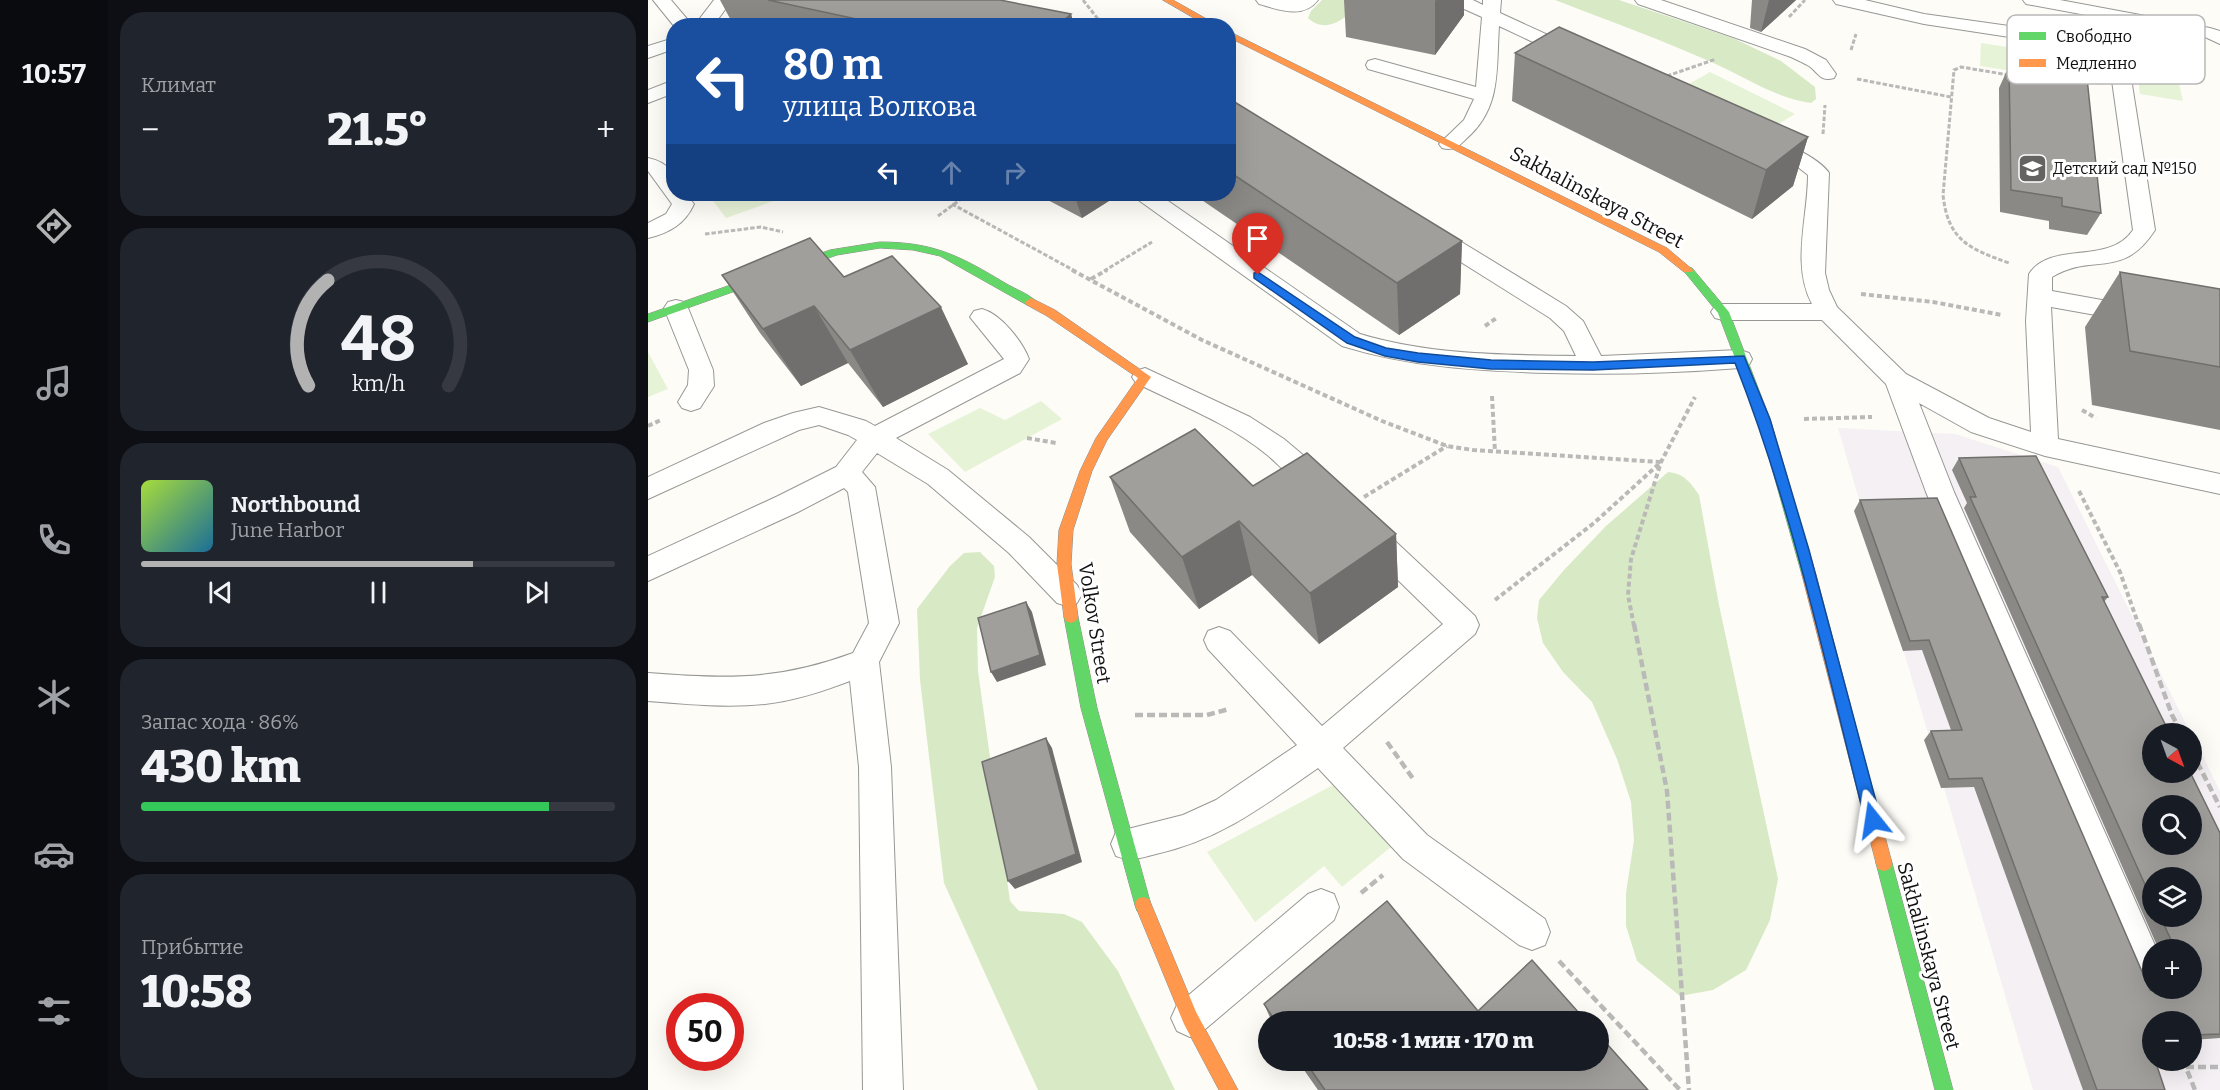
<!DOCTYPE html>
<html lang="ru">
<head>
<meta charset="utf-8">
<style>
	:root { --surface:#171b24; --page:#20242c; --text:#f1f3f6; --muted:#9ea1a6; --line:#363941; --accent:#b2b2b3 }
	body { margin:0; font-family:Bitter,serif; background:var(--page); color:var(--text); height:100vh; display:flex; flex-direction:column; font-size:22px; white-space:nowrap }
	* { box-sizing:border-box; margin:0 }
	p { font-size:20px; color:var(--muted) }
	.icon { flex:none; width:33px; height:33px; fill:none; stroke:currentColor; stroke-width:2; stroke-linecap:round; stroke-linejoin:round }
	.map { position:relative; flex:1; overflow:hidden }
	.drawer { display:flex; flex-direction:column; gap:12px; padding:12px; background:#0d0f14; width:540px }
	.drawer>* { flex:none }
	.banner { position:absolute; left:18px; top:18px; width:570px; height:183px; border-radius:24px; box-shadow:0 6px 24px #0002; background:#1a4fa0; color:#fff; overflow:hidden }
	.needle { width:39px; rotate:139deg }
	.controls { position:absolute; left:1494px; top:723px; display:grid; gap:12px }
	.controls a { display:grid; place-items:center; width:60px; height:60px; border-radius:50%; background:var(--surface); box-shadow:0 6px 24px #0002; font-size:30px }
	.speed { position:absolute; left:18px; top:993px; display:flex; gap:12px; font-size:30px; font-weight:700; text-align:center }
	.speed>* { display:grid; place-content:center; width:78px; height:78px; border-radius:50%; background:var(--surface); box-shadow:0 6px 24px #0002; line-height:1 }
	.speed .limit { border:9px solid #d22; background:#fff; color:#111 }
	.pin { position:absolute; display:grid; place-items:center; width:51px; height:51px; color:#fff; margin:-62px -26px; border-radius:50% 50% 50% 0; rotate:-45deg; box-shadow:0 0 6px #0007 }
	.pin .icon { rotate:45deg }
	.me { position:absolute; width:66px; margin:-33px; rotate:345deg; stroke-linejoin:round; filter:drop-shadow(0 0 4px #0008) }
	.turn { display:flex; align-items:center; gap:21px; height:126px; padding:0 18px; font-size:27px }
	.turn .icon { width:78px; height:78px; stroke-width:2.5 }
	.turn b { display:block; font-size:42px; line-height:51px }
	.lanes { display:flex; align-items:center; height:57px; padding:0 18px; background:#0003; justify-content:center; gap:30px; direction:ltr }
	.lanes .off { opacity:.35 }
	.big { font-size:45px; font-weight:800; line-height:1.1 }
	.drawer .widget { flex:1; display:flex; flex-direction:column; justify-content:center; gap:9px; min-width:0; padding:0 21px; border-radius:24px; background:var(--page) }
	.drawer .dial { align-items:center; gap:0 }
	.dial svg { height:156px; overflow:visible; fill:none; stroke:var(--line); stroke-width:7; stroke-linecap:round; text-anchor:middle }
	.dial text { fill:var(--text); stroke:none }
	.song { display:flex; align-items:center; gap:18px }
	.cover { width:72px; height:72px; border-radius:9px; background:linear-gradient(135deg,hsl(80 70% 55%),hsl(200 70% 35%)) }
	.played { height:6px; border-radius:3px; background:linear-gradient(90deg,var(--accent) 70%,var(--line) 70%) }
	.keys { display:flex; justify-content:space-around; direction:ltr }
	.heat { display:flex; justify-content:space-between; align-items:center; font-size:33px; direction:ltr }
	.charge { height:9px; border-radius:4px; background:linear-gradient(90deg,#34c759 86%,var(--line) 0) }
	.trip { position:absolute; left:610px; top:1011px; width:351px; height:60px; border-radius:30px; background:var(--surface); box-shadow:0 6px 24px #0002; font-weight:800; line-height:60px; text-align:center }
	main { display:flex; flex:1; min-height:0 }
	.dock { display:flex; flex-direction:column; width:108px; justify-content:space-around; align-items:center; background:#090b0e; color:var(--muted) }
	.dock .icon { width:42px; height:42px }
	.dock .selected { color:var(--accent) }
	.dock b { font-size:27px; color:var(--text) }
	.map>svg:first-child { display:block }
	.industrial { fill:#f5f0f3; fill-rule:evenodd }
	.green { fill:#e7f3d7 }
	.forest { fill:#d8eac5 }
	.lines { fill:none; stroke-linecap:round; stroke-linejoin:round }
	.lane-casing { stroke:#979795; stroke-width:2 }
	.fast-casing { stroke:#8e8d8b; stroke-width:1 }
	.slow-casing { stroke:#8e8d8b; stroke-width:1 }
	.path-far2 { stroke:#b9b9b8; stroke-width:3; stroke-dasharray:4.5 2; stroke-linecap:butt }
	.path-far1 { stroke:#b9b9b8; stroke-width:4; stroke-dasharray:5 3; stroke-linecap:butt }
	.path { stroke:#b9b9b8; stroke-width:4.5; stroke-dasharray:8 4; stroke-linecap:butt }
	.lane { fill:#fffffe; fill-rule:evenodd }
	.fast { fill:#63d668; fill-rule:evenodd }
	.slow { fill:#ff974d; fill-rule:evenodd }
	.wall { fill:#8a8986; fill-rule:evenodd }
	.shaded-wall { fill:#716f6d }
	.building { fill:#a19f9c; stroke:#716f6d; stroke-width:1.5; fill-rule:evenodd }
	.route { fill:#1a73e8; stroke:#114b97; stroke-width:1.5 }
	.labels { text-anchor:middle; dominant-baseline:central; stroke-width:6; stroke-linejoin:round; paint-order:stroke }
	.far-poi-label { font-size:16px; fill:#111; stroke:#fff; text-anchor:start }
	.street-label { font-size:20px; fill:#111; stroke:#fff }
	.key { fill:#fff; stroke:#b8b8b8; stroke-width:1.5 }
	.key-label { font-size:16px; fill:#111 }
</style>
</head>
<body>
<main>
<nav class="dock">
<b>10:57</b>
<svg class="icon selected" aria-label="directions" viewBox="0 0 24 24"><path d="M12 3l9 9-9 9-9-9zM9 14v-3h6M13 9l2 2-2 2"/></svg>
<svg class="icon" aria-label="music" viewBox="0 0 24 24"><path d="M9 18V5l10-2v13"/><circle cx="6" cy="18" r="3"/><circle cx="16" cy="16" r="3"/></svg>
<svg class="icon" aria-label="phone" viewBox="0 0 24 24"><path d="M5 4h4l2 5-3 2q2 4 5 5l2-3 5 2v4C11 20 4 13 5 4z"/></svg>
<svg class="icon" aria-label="climate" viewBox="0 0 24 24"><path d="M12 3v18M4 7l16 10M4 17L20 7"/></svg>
<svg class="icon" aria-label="car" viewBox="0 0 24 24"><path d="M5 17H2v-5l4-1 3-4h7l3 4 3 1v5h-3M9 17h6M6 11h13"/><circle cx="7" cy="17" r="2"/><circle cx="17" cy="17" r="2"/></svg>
<svg class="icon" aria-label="filters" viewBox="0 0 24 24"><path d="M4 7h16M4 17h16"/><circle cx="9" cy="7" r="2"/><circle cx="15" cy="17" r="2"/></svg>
</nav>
<section class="drawer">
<div class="widget"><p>Климат</p>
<div class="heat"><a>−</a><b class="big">21.5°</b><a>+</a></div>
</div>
<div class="widget dial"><svg viewBox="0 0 100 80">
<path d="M14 69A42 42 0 1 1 86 69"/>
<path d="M14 69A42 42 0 0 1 24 15" stroke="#b2b2b3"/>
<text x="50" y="56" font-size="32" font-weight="700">48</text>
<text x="50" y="72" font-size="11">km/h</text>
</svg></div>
<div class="widget">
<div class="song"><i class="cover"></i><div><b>Northbound</b><p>June Harbor</p></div></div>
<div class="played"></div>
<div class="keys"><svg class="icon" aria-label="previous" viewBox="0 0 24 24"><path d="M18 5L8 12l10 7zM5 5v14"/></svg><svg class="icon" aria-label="pause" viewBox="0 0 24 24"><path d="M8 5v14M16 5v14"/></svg><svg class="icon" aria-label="next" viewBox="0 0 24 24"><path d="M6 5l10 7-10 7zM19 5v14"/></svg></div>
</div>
<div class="widget"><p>Запас хода · 86%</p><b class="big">430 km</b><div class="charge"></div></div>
<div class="widget"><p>Прибытие</p><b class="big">10:58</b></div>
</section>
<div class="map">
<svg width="1572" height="1090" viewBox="0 0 1572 1090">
	<rect width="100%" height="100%" fill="#fdfcf7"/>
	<path class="industrial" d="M1190 428 1307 434 1410 467 1543 734H1504V772H1544V734L1572 791V1090H1385ZM1504 806H1544V844H1504ZM1504 878H1544V916H1504ZM1504 950H1544V988H1504ZM1504 1022H1544V1060H1504Z"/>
	<path class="green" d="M1333 43 1451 61 1453 85 1332 66Z
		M1489 69 1529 75 1535 101 1492 94Z
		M1062 72 1147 114 1117 132 1032 89Z
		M60 194H145L78 218Z
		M0 352 20 389 0 397Z
		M393 401 414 419 317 472 280 434 332 408 357 420Z
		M687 784 743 847 694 887 676 866 607 922 559 852Z"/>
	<path class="forest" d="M674 0H716C702 14 680 37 660 18L663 11Z
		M907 0H971L1064 31 1087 39 1133 61 1167 87 1168 99 1163 103C1126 98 1094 75 1061 61 1011 39 959 20 907 0Z
		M1020 472C1037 474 1042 482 1051 495L1071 605 1130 879 1122 920 1098 970 1065 990 1032 996 989 961 978 926V893L986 840 983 802 969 759 944 702 915 672 895 643 889 618 891 600 916 570 958 526Z
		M332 552 346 566 347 577 329 628 330 671 362 901 371 911 416 914 434 922 470 971 527 1090H390L296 883 272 680 269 609 302 566 316 553Z"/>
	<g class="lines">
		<defs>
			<path id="lane" d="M5 0H23L45 26H26Z
				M66 0H84L65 26H46Z
				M608 0H670C655 20 630 9 611 4Z
				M802 0H825L835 5V0H853L852 13 935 51 937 55 935 59H921L851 26C848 69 854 108 818 139 810 147 805 151 794 148L791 144 816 120 826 99 720 69 718 65 720 61 727 59 828 87 834 17 805 4Z
				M987 0H1013L1157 49 1178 60 1188 74 1186 78C1172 82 1171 73 1161 66 1156 63 1149 60 1143 57L990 4Z
				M1185 0H1217L1276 14 1489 44 1491 48 1489 52 1479 53 1507 230C1474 281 1444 252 1404 277V291L1487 306 1495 308 1499 314 1495 320 1487 322 1403 307 1410 439 1572 474V494L1397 456 1323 432 1271 403 1306 492 1509 950H1504V988H1520L1517 995 1504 1001 1491 995 1278 492 1238 384 1174 320H1075L1067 318 1063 312 1067 306 1075 304H1164C1143 265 1160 217 1160 175L1146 164 1113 148 1110 144 1113 140C1129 136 1172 159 1181 173L1177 273 1181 290 1189 307 1258 374 1341 418 1383 432 1378 321 1381 274C1403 240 1461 266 1485 230L1460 52 1276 24 1188 4Z
				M1375 0H1412L1562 28 1572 31V44L1557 37 1384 5 1378 4Z
				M26 38V49L0 58V46Z
				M26 80V93L0 103V90Z
				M0 158C22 163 26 172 26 194H38L46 204C37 224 21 233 0 238V223L18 214 24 204 0 171Z
				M486 194H510L712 334C782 355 855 355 928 356L916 331 902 318 773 237 770 232 773 227 781 225 789 227 918 306 935 321 953 356 1092 350 1101 353 1104 359 1101 365 1092 368C1028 373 965 375 901 373 830 371 763 367 694 346L489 199Z
				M28 300 36 302 40 308 65 370 66 386 52 408 43 411 34 408 30 402 40 385 41 370 16 308 20 302Z
				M334 309C353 314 374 341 381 359L372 373 248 438 300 470 381 537 429 585 434 594 429 603 419 606 409 603 361 553 280 484 229 453 214 472 227 487 251 623 231 662 243 767 255 1090H215L211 767 202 681C175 691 146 701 117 704 78 708 39 704 0 701V673C79 679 129 681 205 653L221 623 200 492 196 488 150 512 0 581V556L130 496 188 467 209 440 200 435 171 425 151 430 0 499V477L116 423 145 413 171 407 218 421 227 426 356 359 322 317 326 311Z
				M497 368 602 417 636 439 675 472 679 479 675 486C652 494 635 467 618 454 580 423 532 405 488 383L484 377 488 371Z
				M721 523 731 526 827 616 831 625 827 634 695 748 779 835 897 919 902 932 897 945 884 950 871 945 755 859 670 768C617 805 572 840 508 854 492 858 484 862 468 856L463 844 468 832 535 815 568 800 649 745 560 649 556 640 560 631 571 627 582 631 674 726 795 624 711 542 707 534 711 526Z
				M673 889 686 894 691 907 686 920 555 1031 542 1037 529 1031 523 1018 529 1005 660 894Z"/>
			<path id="fast" d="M232 242C286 242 312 256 357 283 367 289 381 294 389 302L387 305H379L292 256 265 250 232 248 189 255 0 322V314L182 250Z
				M1040 267 1044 268 1081 312 1122 419 1168 575 1166 579H1156L1154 575 1110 419 1070 313 1035 270Z
				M423 611 428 613 430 617 449 708 503 905 501 911 495 913 489 911 487 905 433 708 416 617 418 613Z
				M1236 855 1242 857 1244 863 1305 1090H1287L1228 863 1230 857Z"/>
			<path id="slow" d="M515 0H525L571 26H560Z
				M580 31 1019 248 1045 270 1044 272H1036L1011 252 580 37Z
				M383 298 407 310 503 377 459 440 444 471 425 530 423 564 430 617 428 621 423 623 418 621 416 617 409 564 411 530 432 471 448 438 490 378 399 316 379 305 377 302Z
				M1161 569 1166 571 1168 575 1244 863 1242 869 1236 871 1230 869 1228 863 1154 575 1156 571Z
				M495 897 501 899 548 1012 590 1090H571L536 1024 487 905 489 899Z"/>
		</defs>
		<use href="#lane" class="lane-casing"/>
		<use href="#fast" class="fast-casing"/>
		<use href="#slow" class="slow-casing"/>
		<path class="path-far2" d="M435 0 450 19 452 26
			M1141 17 1157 0
			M420 19 436 26
			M1203 50 1208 34
			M1361 75 1313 67 1306 70 1295 195C1300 241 1322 249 1361 263
			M1019 76 1068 59
			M1209 79 1303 97
			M1175 134 1177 105
			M304 204 427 271
			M290 216 320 194
			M57 234 113 227 135 232
			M456 271 504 242"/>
		<path class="path-far1" d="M424 270 554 340 734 421 799 446 825 450 1013 462
			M443 279 459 270
			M1213 294 1285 302 1354 315
			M837 326 850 317
			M844 396 847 452
			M1434 410 1448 418
			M1156 419 1224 417
			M0 426 13 420
			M379 438 408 443
			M1431 491 1472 572 1491 626
			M716 497 799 446
			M847 600 946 523 1012 463
			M986 626 980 595 983 559 1013 462 1047 397"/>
		<path class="path" d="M986 624 1019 791 1041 1090
			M1491 624 1524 715 1534 734
			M487 715H559L581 709
			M739 742 766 780
			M1544 752 1572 807
			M713 893 735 875
			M911 961 1032 1090
			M1535 1060 1547 1090
			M1538 1067H1572"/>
		<use href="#lane" class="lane"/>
		<use href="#fast" class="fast"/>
		<use href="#slow" class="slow"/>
	</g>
	<path class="wall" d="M72 0H352L423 14 426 26H86Z
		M696 0H816V15L787 55 698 37Z
		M1104 0H1148L1113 32 1102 28Z
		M867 53 1160 137 1145 186 1104 219 864 101Z
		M1361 66 1453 213 1439 235 1401 229V221L1352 212 1351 88Z
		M580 98 814 241 812 294 751 335 545 194H580Z
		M393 194H472L434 218 394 197Z
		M1472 272 1572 289V430L1444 405 1437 327Z
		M74 275 196 277 320 364 235 407 200 363 153 386 112 333Z
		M1311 458 1460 597 1456 602 1572 833V1038L1544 1040V1022H1504V1042H1500L1517 1090H1435L1326 787 1293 788 1276 740 1283 731 1303 730 1274 650 1255 651 1206 511 1212 500 1502 990 1517 997 1519 996 1521 988H1544V950H1511L1316 508 1319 503 1304 470ZM1504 878 1544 916H1504Z
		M462 477 605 486 748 534 750 587 671 644 604 575 551 609 482 532Z
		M616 1004 830 1011 939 1022H624Z
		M649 1060H951L1000 1090H670Z"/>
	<path class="shaded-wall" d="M788 0H816V15L787 55V1Z
		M1121 0H1148L1113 32Z
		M423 14 426 26H409Z
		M1160 137 1145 186 1104 219 1118 170Z
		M426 194H472L434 218Z
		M814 241 812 294 751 335 749 283Z
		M166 306 200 363 153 386 115 329Z
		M293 307 320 364 235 407 202 350Z
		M591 521 604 575 551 609 534 557Z
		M748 534 750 587 671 644 662 593Z
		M378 602 384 612 398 665 349 682 343 672Z
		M398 738 404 748 434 862 367 889 360 881Z"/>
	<path class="building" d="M120 0H352L423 14 409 26H241Z
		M911 27 1160 137 1118 170 867 53Z
		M1361 66 1439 78 1453 213 1414 206V198L1363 190Z
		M580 98 814 241 749 283 580 171Z
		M162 238 196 277 244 256 293 307 202 350 166 306 115 329 74 275Z
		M1472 272 1572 289V367L1482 351Z
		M547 429 605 486 659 453 748 534 662 593 591 521 534 557 462 477Z
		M1388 456 1460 597H1454L1522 734H1504V772H1542L1572 833V1034L1544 1035V1022H1504V1037H1498L1504 1054V1060H1507L1517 1090H1449L1334 778 1301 779 1283 731 1314 730 1281 640 1262 641 1212 500 1289 498 1502 990 1518 997 1532 990V988H1544V950H1519V945H1523L1524 942 1512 916H1544V878H1504V900L1322 497H1328L1311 458ZM1504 806H1544V844H1504Z
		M378 602 392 655 343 672 330 618Z
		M398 738 428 854 360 881 334 762Z
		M739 901 830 1011 884 960 939 1022H628L616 1004Z
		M951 1035 1000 1090H677L656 1060H951Z"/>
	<path class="route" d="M610 272 707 337 738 348 770 353 843 360 945 362 1096 356 1122 419 1161 550 1233 820 1231 825 1225 828 1219 825 1217 820C1178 667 1145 510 1087 363L945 370 843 369 770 362 737 356 699 343 606 278V273Z"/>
	<defs>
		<symbol id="school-square" viewBox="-11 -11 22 22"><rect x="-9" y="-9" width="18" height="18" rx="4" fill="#646362" stroke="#fff"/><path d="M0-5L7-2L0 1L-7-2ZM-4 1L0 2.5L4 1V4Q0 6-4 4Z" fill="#fff"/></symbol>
	</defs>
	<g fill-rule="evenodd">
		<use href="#school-square" x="1368" y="152" width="33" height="33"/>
	</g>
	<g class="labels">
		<g class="far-poi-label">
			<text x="1405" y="168">Детский сад №150</text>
		</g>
		<g class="street-label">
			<text transform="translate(949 197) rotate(28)">Sakhalinskaya Street</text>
			<text transform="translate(447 623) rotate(81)">Volkov Street</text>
			<text transform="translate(1281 956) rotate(75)">Sakhalinskaya Street</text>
		</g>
	</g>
	<rect x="1359" y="15" width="198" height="69" rx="9" class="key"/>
	<rect x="1371" y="32" width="27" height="8" fill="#63d668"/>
	<rect x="1371" y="59" width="27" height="8" fill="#ff974d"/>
	<g class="key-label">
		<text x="1408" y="42">Свободно</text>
		<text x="1408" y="69">Медленно</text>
	</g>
</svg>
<div class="controls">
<a><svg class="needle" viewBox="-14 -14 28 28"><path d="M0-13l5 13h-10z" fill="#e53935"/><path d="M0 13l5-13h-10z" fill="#9ea1a6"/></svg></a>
<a><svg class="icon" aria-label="search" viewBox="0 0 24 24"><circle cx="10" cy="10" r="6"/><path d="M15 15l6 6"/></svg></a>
<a><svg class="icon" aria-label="layers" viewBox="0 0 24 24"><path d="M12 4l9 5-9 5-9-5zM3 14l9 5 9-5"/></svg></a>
<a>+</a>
<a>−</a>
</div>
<div class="speed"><div class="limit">50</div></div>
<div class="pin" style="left:610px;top:275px;background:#d93025"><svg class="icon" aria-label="arrive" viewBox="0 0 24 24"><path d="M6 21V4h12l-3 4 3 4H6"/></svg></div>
<svg class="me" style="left:1225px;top:820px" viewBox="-20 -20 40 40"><path d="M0-17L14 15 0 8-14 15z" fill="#1a73e8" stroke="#fff" stroke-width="4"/></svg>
<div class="trip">10:58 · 1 мин · 170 m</div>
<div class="banner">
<div class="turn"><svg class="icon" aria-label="left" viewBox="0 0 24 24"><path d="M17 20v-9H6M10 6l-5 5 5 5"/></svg><div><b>80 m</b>улица Волкова</div></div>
<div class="lanes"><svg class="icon" aria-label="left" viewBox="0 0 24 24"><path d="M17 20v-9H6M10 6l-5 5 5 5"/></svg><svg class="icon off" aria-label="ahead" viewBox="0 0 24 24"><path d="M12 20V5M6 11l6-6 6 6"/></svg><svg class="icon off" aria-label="right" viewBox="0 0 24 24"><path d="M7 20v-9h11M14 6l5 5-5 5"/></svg></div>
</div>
</div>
</main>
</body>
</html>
